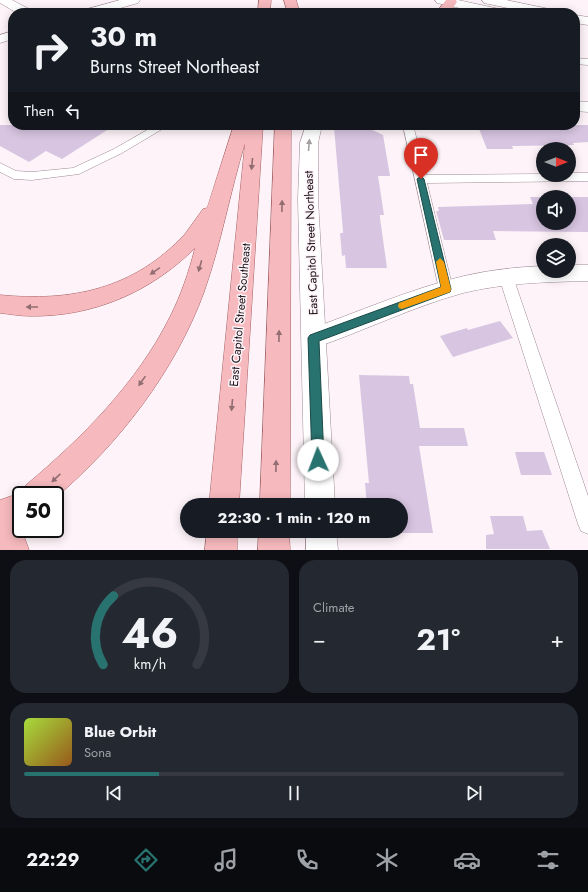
<!DOCTYPE html>
<html lang="en">
<head>
<meta charset="utf-8">
<style>
	:root { --surface:#171b24; --page:#242831; --text:#f1f3f6; --muted:#9ea1a6; --line:#363941; --accent:#28726f }
	body { margin:0; font-family:Jost,sans-serif; background:var(--page); color:var(--text); height:100vh; display:flex; flex-direction:column; font-size:15px; white-space:nowrap }
	* { box-sizing:border-box; margin:0 }
	p { font-size:13px; color:var(--muted) }
	.icon { flex:none; width:22px; height:22px; fill:none; stroke:currentColor; stroke-width:2; stroke-linecap:round; stroke-linejoin:round }
	.map { position:relative; height:550px; overflow:hidden }
	.drawer { display:flex; flex-direction:column; gap:10px; padding:10px; background:#0d0f14; flex:1 }
	.drawer>* { flex:none }
	.hud { position:absolute; left:8px; top:8px; width:572px; height:122px; border-radius:16px; box-shadow:0 2px 10px #0003; background:#171b24; color:var(--text); overflow:hidden }
	.needle { width:26px; rotate:90deg }
	.fabs { position:absolute; left:536px; top:142px; display:grid; gap:8px }
	.fabs a { display:grid; place-items:center; width:40px; height:40px; border-radius:50%; background:var(--surface); box-shadow:0 2px 10px #0003; font-size:20px }
	.speed { position:absolute; left:12px; top:486px; display:flex; gap:8px; font-size:20px; font-weight:700; text-align:center }
	.speed>* { display:grid; place-content:center; width:52px; height:52px; border-radius:50%; background:var(--surface); box-shadow:0 2px 10px #0003; line-height:1 }
	.speed .limit { border:2px solid #111; border-radius:6px; background:#fff; color:#111 }
	.pin { position:absolute; display:grid; place-items:center; width:34px; height:34px; color:#fff; margin:-41px -17px; border-radius:50% 50% 50% 0; rotate:-45deg; box-shadow:0 0 4px #0007 }
	.pin .icon { rotate:45deg }
	.me { position:absolute; width:44px; margin:-22px; rotate:358deg; stroke-linejoin:round; filter:drop-shadow(0 0 3px #0008) }
	.turn { display:flex; align-items:center; gap:14px; height:84px; padding:0 16px; font-size:18px }
	.turn .icon { width:52px; height:52px; stroke-width:2.5 }
	.turn b { display:block; font-size:28px; line-height:34px }
	.then { display:flex; align-items:center; height:38px; padding:0 16px; background:#0003; gap:8px; font-size:15px }
	.big { font-size:30px; font-weight:700; line-height:1.1 }
	.drawer .card { flex:1; display:flex; flex-direction:column; justify-content:center; gap:6px; min-width:0; padding:0 14px; border-radius:16px; background:var(--page) }
	.drawer .dial { align-items:center; gap:0 }
	.dial svg { height:104px; overflow:visible; fill:none; stroke:var(--line); stroke-width:7; stroke-linecap:round; text-anchor:middle }
	.dial text { fill:var(--text); stroke:none }
	.song { display:flex; align-items:center; gap:12px }
	.cover { width:48px; height:48px; border-radius:6px; background:linear-gradient(135deg,hsl(80 70% 55%),hsl(30 70% 35%)) }
	.played { height:4px; border-radius:2px; background:linear-gradient(90deg,var(--accent) 25%,var(--line) 25%) }
	.keys { display:flex; justify-content:space-around; direction:ltr }
	.heat { display:flex; justify-content:space-between; align-items:center; font-size:22px; direction:ltr }
	.drawer .tiles { flex:1; display:grid; gap:10px; grid-template-columns:1fr 1fr }
	.card:last-child { grid-column:span 2 }
	.trip { position:absolute; left:180px; top:498px; width:228px; height:40px; border-radius:20px; background:var(--surface); box-shadow:0 2px 10px #0003; font-weight:700; line-height:40px; text-align:center }
	.tabs { display:flex; height:64px; justify-content:space-around; align-items:center; background:#090b0e; color:var(--muted) }
	.tabs .icon { width:28px; height:28px }
	.tabs .on { color:var(--accent) }
	.tabs b { font-size:18px; color:var(--text) }
	.map>svg:first-child { display:block }
	.building { fill:#d8c5e1; fill-rule:evenodd }
	.lines { fill:none; stroke-linecap:round; stroke-linejoin:round }
	.service-casing { stroke:#9e8894; stroke-width:1 }
	.minor-casing { stroke:#9e8894; stroke-width:1 }
	.secondary-casing { stroke:#9e8894; stroke-width:1 }
	.primary-casing { stroke:#a46065; stroke-width:1 }
	.service { fill:#fff; fill-rule:evenodd }
	.minor { fill:#fff; fill-rule:evenodd }
	.secondary { fill:#fff; fill-rule:evenodd }
	.primary { fill:#f6b9bd; fill-rule:evenodd }
	.oneway { fill:#a39fa1 }
	.oneway2 { fill:#926d71 }
	.route { fill:#28726f; stroke:#1a4a48 }
	.slow { fill:#f59e0b }
	.labels { text-anchor:middle; dominant-baseline:central; stroke-width:3; stroke-linejoin:round; paint-order:stroke }
	.street-label { font-size:12px; fill:#181014; stroke:#fdf3f8 }
</style>
</head>
<body>
<div class="map">
<svg width="588" height="550" viewBox="0 0 588 550">
	<rect width="100%" height="100%" fill="#fdf3f8"/>
	<path class="building" d="M0 125H115L62 159 46 151 29 162 0 146Z
		M481 125H588V142L573 143 574 145 512 146 513 149H487L479 129H482Z
		M334 127H366L383 135 390 176H378L384 215H380V218L387 268H346L345 255 342 256 340 233H343V231Z
		M530 197H588V232L493 231 496 240H444L436 211H439L438 207 533 204ZM543 197H569V223H543Z
		M500 321 513 338 453 357 440 336 467 328 468 330Z
		M359 375 409 376 410 384H413L420 428H464L468 446H419L433 533H374V531H401V505H367L365 483H369Z
		M515 452H544L552 475H521Z
		M490 516H523L527 531 542 530 550 549H486V535L494 534Z"/>
	<g class="lines">
		<defs>
			<path id="service" d="M575 58 588 59V65L575 64Z
				M156 125H169L122 153 79 174 32 180 14 179 0 172V163L16 171 32 172 73 168 114 149Z
				M403 125H413L426 175 543 174V175H569V173H588V181L427 183 453 289 451 293 446 295 441 293 439 289Z
				M506 272 511 273 513 277 588 496V534L581 531 578 524 499 277 501 273Z"/>
			<path id="minor" d="M0 0H12L31 10 32 13H17L0 3Z
				M575 101 588 102V112L575 111Z
				M569 265H588V281C546 282 504 283 463 293 412 307 364 331 314 348L305 345 302 338 305 331C358 312 410 289 464 276 490 270 517 267 543 266V271H569Z"/>
			<path id="secondary" d="M120 0H140L138 3 103 13H83L84 10Z
				M435 0H458L504 10 505 13H482L437 3Z
				M482 0H506L554 10 555 13H531L484 3Z
				M575 15 588 17V25L575 23Z
				M13 31V39L0 43V35Z
				M306 125H322L318 143V199L335 505H305L298 199 300 143Z
				M306 531H336L338 550H306Z"/>
			<path id="primary" d="M259 0H271L270 13H258Z
				M284 0H296L300 13H288Z
				M446 0H456L457 2 449 13H436Z
				M234 125H263L239 505H209L245 143C230 192 221 244 204 292 175 371 119 444 55 498V495H21V522L19 523 29 550H0V500L23 492 26 485C82 438 137 383 170 317 181 295 189 272 195 248 151 292 93 317 30 316 20 316 10 314 0 313V295C72 302 134 289 185 234 191 226 197 217 203 209L207 208Z
				M275 125H291L290 505H260Z
				M207 531H237V550H205Z
				M259 531H289L290 550H258Z"/>
		</defs>
		<use href="#service" class="service-casing"/>
		<use href="#minor" class="minor-casing"/>
		<use href="#secondary" class="secondary-casing"/>
		<use href="#primary" class="primary-casing"/>
		<use href="#service" class="service"/>
		<use href="#minor" class="minor"/>
		<use href="#secondary" class="secondary"/>
		<use href="#primary" class="primary"/>
	</g>
	<defs><path id="oneway-solid" d="M-6-.8H1V-3.2L6.5 0L1 3.2V.8H-6Z"/></defs>
	<use class="oneway" href="#oneway-solid" transform="translate(309 145) rotate(-85)"/>
	<g class="oneway2">
		<use href="#oneway-solid" transform="translate(252 164) rotate(95)"/>
		<use href="#oneway-solid" transform="translate(282 206) rotate(-89)"/>
		<use href="#oneway-solid" transform="translate(200 266) rotate(106)"/>
		<use href="#oneway-solid" transform="translate(155 271) rotate(146)"/>
		<use href="#oneway-solid" transform="translate(32 307) rotate(-180)"/>
		<use href="#oneway-solid" transform="translate(279 336) rotate(-89)"/>
		<use href="#oneway-solid" transform="translate(142 381) rotate(125)"/>
		<use href="#oneway-solid" transform="translate(232 405) rotate(95)"/>
		<use href="#oneway-solid" transform="translate(276 466) rotate(-89)"/>
		<use href="#oneway-solid" transform="translate(56 478) rotate(137)"/>
	</g>
	<path class="route" d="M421 176 424 179 451 289 450 292 319 341 324 460 322 464 318 465 314 464 312 460 308 338 310 335 441 287 417 179Z"/>
	<path class="slow" d="M440 258 444 262 451 289 450 292 402 309 399 308 398 306 399 303 441 287 436 262Z"/>
	<g class="labels">
		<g class="street-label">
			<text transform="translate(311 243) rotate(-92)">East Capitol Street Northeast</text>
			<text transform="translate(240 315) rotate(-85)">East Capitol Street Southeast</text>
		</g>
	</g>
</svg>
<div class="fabs">
<a><svg class="needle" viewBox="-14 -14 28 28"><path d="M0-13l5 13h-10z" fill="#e53935"/><path d="M0 13l5-13h-10z" fill="#9ea1a6"/></svg></a>
<a><svg class="icon" aria-label="sound" viewBox="0 0 24 24"><path d="M4 9h4l5-4v14l-5-4H4zM17 9q2 3 0 6"/></svg></a>
<a><svg class="icon" aria-label="layers" viewBox="0 0 24 24"><path d="M12 4l9 5-9 5-9-5zM3 14l9 5 9-5"/></svg></a>
</div>
<div class="speed"><div class="limit">50</div></div>
<div class="pin" style="left:421px;top:179px;background:#d93025"><svg class="icon" aria-label="arrive" viewBox="0 0 24 24"><path d="M6 21V4h12l-3 4 3 4H6"/></svg></div>
<svg class="me" style="left:318px;top:460px" viewBox="-20 -20 40 40"><circle r="19" fill="#fff"/><path d="M0-13L10 11 0 6-10 11z" fill="#28726f"/></svg>
<div class="trip">22:30 · 1 min · 120 m</div>
<div class="hud">
<div class="turn"><svg class="icon" aria-label="right" viewBox="0 0 24 24"><path d="M7 20v-9h11M14 6l5 5-5 5"/></svg><div><b>30 m</b>Burns Street Northeast</div></div>
<div class="then">Then<svg class="icon" aria-label="left" viewBox="0 0 24 24"><path d="M17 20v-9H6M10 6l-5 5 5 5"/></svg></div>
</div>
</div>
<section class="drawer">
<div class="tiles">
<div class="card dial"><svg viewBox="0 0 100 80">
<path d="M14 69A42 42 0 1 1 86 69"/>
<path d="M14 69A42 42 0 0 1 22 16" stroke="#28726f"/>
<text x="50" y="56" font-size="32" font-weight="700">46</text>
<text x="50" y="72" font-size="11">km/h</text>
</svg></div>
<div class="card"><p>Climate</p>
<div class="heat"><a>−</a><b class="big">21°</b><a>+</a></div>
</div>
<div class="card">
<div class="song"><i class="cover"></i><div><b>Blue Orbit</b><p>Sona</p></div></div>
<div class="played"></div>
<div class="keys"><svg class="icon" aria-label="previous" viewBox="0 0 24 24"><path d="M18 5L8 12l10 7zM5 5v14"/></svg><svg class="icon" aria-label="pause" viewBox="0 0 24 24"><path d="M8 5v14M16 5v14"/></svg><svg class="icon" aria-label="next" viewBox="0 0 24 24"><path d="M6 5l10 7-10 7zM19 5v14"/></svg></div>
</div>
</div>
</section>
<nav class="tabs">
<b>22:29</b>
<svg class="icon on" aria-label="directions" viewBox="0 0 24 24"><path d="M12 3l9 9-9 9-9-9zM9 14v-3h6M13 9l2 2-2 2"/></svg>
<svg class="icon" aria-label="music" viewBox="0 0 24 24"><path d="M9 18V5l10-2v13"/><circle cx="6" cy="18" r="3"/><circle cx="16" cy="16" r="3"/></svg>
<svg class="icon" aria-label="phone" viewBox="0 0 24 24"><path d="M5 4h4l2 5-3 2q2 4 5 5l2-3 5 2v4C11 20 4 13 5 4z"/></svg>
<svg class="icon" aria-label="climate" viewBox="0 0 24 24"><path d="M12 3v18M4 7l16 10M4 17L20 7"/></svg>
<svg class="icon" aria-label="car" viewBox="0 0 24 24"><path d="M5 17H2v-5l4-1 3-4h7l3 4 3 1v5h-3M9 17h6M6 11h13"/><circle cx="7" cy="17" r="2"/><circle cx="17" cy="17" r="2"/></svg>
<svg class="icon" aria-label="filters" viewBox="0 0 24 24"><path d="M4 7h16M4 17h16"/><circle cx="9" cy="7" r="2"/><circle cx="15" cy="17" r="2"/></svg>
</nav>
</body>
</html>
